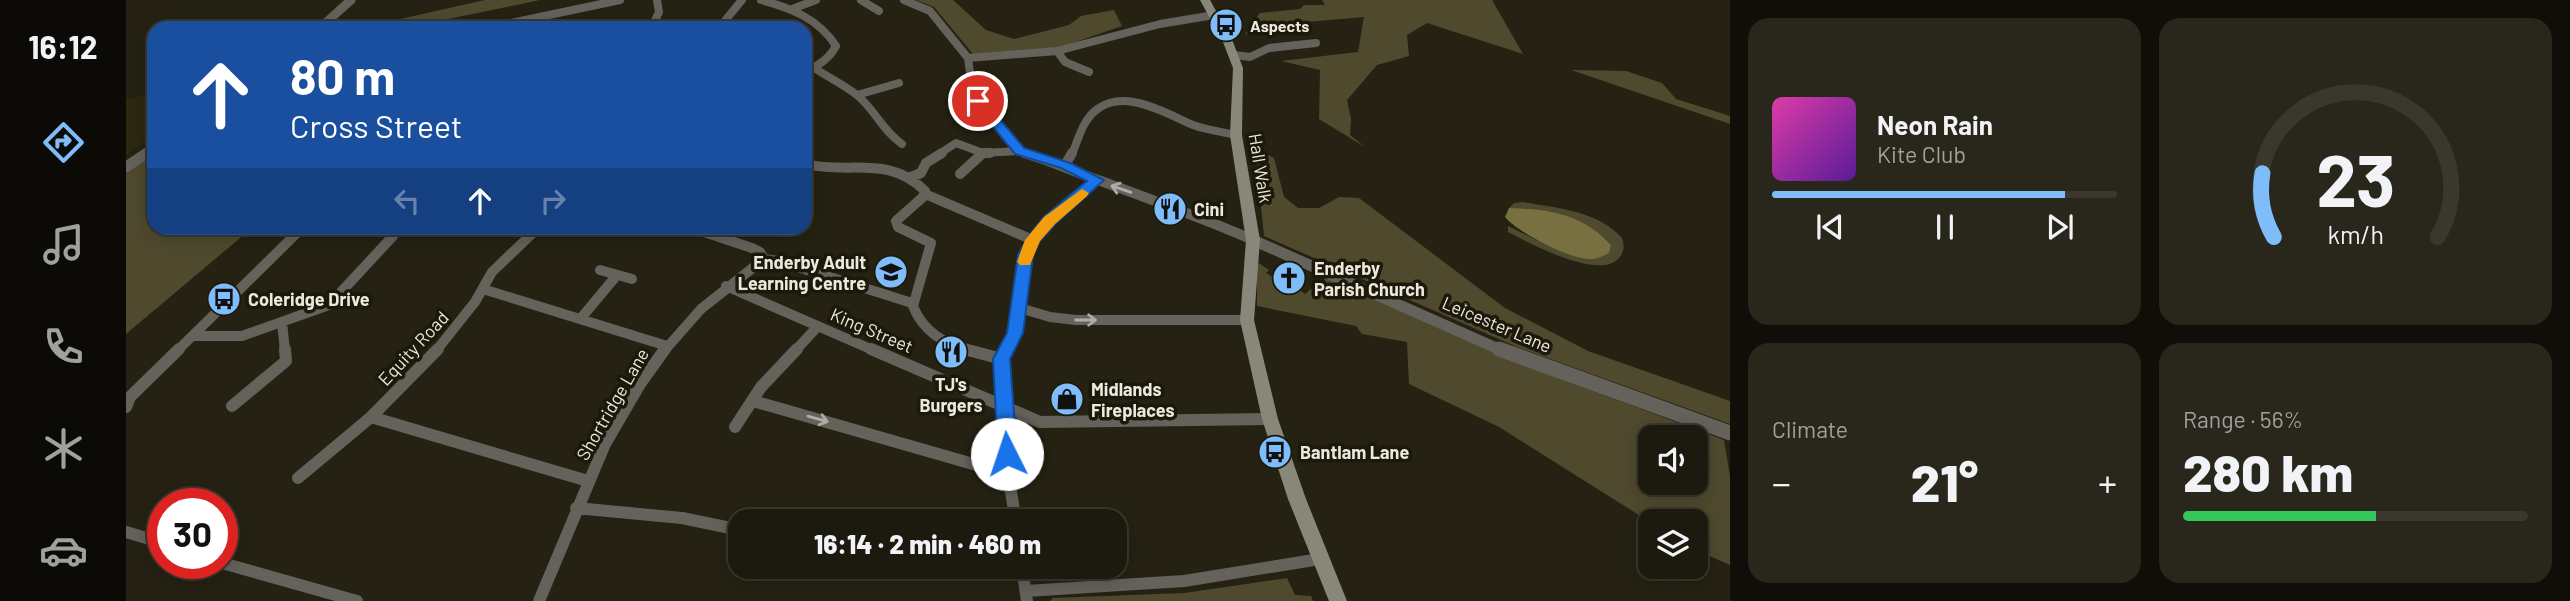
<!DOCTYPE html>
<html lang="en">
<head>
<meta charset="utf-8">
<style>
	:root { --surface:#1c1a0e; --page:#29271c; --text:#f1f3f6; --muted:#a0a19e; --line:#3a382e; --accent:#7fbdfa }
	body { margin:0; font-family:Barlow,sans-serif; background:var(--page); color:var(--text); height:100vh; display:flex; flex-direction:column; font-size:26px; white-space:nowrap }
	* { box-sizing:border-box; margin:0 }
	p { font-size:23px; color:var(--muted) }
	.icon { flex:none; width:38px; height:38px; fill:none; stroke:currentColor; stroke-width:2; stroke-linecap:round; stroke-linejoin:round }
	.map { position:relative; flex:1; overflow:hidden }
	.drawer { display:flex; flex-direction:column; gap:18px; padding:18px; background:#0f0e08; width:840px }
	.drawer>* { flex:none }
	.top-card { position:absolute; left:21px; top:21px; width:665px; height:214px; border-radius:21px; box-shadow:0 4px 18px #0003,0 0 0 2px var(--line); background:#1a4fa0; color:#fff; overflow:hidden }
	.tools { position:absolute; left:1512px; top:425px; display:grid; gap:14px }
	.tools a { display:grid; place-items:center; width:70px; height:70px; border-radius:14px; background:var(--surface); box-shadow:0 4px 18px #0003,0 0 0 2px var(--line); font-size:35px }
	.speed { position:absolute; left:21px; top:488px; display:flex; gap:14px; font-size:35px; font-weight:700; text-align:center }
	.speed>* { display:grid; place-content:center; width:91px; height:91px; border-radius:50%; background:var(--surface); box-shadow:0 4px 18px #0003,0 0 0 2px var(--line); line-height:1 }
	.speed .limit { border:10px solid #d22; background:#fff; color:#111 }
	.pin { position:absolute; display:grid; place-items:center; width:60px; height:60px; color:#fff; margin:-30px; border:4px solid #fff; border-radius:50%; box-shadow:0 2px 7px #0007 }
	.me { position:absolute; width:77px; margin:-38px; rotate:356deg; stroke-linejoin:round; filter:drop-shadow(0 0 5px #0008) }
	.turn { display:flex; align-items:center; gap:24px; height:147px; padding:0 28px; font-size:32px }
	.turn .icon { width:91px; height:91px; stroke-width:2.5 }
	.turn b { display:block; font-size:49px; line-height:60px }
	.lanes { display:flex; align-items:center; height:66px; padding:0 28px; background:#0003; justify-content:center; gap:35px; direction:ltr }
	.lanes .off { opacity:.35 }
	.big { font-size:52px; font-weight:800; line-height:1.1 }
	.drawer .widget { flex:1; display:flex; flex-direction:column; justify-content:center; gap:10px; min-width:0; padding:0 24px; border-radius:21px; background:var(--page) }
	.drawer .dial { align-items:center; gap:0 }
	.dial svg { height:182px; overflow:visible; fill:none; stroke:var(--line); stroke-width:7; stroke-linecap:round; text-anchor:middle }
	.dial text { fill:var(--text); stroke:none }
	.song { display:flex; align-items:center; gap:21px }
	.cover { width:84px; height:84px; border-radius:10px; background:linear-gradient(135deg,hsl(320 70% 55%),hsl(270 70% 35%)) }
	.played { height:7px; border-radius:4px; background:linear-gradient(90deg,var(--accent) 85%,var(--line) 85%) }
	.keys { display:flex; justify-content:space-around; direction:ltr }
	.heat { display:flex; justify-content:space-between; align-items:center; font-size:38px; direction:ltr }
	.charge { height:10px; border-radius:5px; background:linear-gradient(90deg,#34c759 56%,var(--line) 0) }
	.drawer .tiles { flex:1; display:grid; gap:18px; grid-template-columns:repeat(2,1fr) }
	.trip { position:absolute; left:602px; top:509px; width:399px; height:70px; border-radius:21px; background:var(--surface); box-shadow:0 4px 18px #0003,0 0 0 2px var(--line); font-weight:800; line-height:70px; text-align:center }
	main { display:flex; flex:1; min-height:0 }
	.menu { display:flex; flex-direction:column; width:126px; justify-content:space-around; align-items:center; background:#0b0a06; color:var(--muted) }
	.menu .icon { width:49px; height:49px }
	.menu .current { color:var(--accent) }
	.menu b { font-size:32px; color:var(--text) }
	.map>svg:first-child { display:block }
	.built { fill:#2c2812 }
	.green { fill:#4f4a2e; fill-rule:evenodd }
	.water { fill:#797041 }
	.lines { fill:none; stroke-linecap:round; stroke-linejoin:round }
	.minor-far2 { stroke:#64625b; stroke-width:8 }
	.minor-far1 { stroke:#64625b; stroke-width:10 }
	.minor { stroke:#64625b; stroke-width:12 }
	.tertiary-far2 { stroke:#64625b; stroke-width:9 }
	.tertiary-far1 { stroke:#64625b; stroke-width:11 }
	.tertiary { stroke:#64625b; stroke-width:15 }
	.secondary { fill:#89877a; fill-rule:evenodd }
	.oneway { stroke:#aeaca4 }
	.route { fill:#1a73e8; stroke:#114b97; stroke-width:2 }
	.slow { fill:#f59e0b }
	.labels { text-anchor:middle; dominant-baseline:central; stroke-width:7; stroke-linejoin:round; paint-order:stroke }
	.far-poi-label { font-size:16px; font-weight:bold; fill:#ebe9df; stroke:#1c190a; text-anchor:start }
	.street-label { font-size:18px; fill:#ebe9df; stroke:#1c190a }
	.poi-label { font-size:18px; font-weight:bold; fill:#ebe9df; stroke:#1c190a; text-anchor:start }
</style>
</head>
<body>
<main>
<nav class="menu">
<b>16:12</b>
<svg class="icon current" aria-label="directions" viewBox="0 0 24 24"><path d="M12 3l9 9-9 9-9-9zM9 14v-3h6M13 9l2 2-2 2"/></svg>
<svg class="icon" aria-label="music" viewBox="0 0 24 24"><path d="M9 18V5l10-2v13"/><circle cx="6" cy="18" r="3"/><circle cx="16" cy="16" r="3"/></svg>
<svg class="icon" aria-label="phone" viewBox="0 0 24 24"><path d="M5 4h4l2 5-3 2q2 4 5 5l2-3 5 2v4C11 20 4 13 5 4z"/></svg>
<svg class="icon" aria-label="climate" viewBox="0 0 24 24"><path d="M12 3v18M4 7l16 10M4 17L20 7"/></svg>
<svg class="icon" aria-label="car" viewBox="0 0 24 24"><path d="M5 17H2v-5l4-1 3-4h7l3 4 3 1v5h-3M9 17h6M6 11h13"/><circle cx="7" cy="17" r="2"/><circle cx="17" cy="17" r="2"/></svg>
</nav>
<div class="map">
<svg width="1604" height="601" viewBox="0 0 1604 601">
	<rect width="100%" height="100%" fill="#252213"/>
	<path class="built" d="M28 93V137L0 154V100Z"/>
	<path class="green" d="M359 0H414L279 28H234Z
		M790 0H827L860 30 888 39 943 25 955 16 988 10 996 26 932 48 847 54 808 7Z
		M1196 0H1366L1397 54 1301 23 1281 35 1283 56 1251 65 1221 100 1225 119 1224 135 1239 147 1193 119 1194 70 1155 61 1232 52 1238 17 1157 24 1156 30 1119 34 1134 13 1174 9 1178 5H1199Z
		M1445 70 1500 71 1536 83 1550 99 1604 116V124Z
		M1129 148 1148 158 1158 197 1172 208H1193L1213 197 1233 198 1379 308 1462 351 1604 401V424L1391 347 1138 236Z
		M16 156 28 158V228H126L0 334V167Z
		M1397 202C1432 208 1472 211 1496 238 1499 246 1498 253 1492 259 1472 280 1403 243 1382 232V226L1419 244 1461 259 1485 245C1461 216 1419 208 1383 208L1388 203Z
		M1131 262 1143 270 1140 273 1169 292 1174 290 1179 294 1190 285 1205 290 1193 271 1440 381 1598 440 1604 476V565L1570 550V522H1524L1373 427 1283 384 1281 342 1236 334 1230 326 1131 306ZM1524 438H1570V483H1524Z
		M1161 578 1169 595 1185 596 1187 601H924L927 598 1058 593Z"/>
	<path class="water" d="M1383 208C1420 208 1460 215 1485 245L1483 253C1477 256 1469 260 1462 259 1442 258 1391 232 1379 217Z"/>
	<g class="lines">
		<path class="minor-far2" d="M635 0C665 8 693 19 710 46 703 59 693 66 679 71
			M735 0 753 11
			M778 0 804 11 842 58
			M666 9 690 0
			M527 25 533 12 531 0
			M361 28 494 0
			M433 28 438 24
			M593 28 616 0
			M931 51 939 62 963 72
			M1108 55 1124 57 1143 48 1190 43
			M842 58 846 88 852 101 893 151 904 154
			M842 58 931 51 1034 24 1088 15
			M688 68C702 77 718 85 731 95 750 111 756 130 776 144
			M731 95 773 83
			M813 154 830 143 857 153 893 151
			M946 154C953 138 957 118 973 108 1001 89 1041 114 1067 125 1081 130 1096 132 1110 135"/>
		<path class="minor-far1" d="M856 153H864
			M898 153C926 161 948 172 975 181 1026 200 1077 218 1127 240
			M679 164C723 175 763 154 799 191L797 197 770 221 772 227 805 243 787 306C797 332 819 344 844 351
			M939 165 946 153
			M834 174 857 153
			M785 177 795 173 800 163 816 153
			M799 194 907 240
			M566 228 626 248 634 252 638 259 653 261 786 303
			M474 270 506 279
			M600 286 749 351
			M357 289 541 346
			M894 308 924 317 950 320H1121
			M456 317 491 275
			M156 322 159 351
			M67 336H116L203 305 267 236
			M51 351 176 228
			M310 351 349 302 366 272 412 228
			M538 351 575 309 638 259
			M669 351 692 326
			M880 351C895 320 890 287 900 255 910 222 946 200 971 180"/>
		<path class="minor" d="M745 349 914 422 1144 419
			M838 349 876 359
			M881 349 876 359 882 474 890 522
			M627 401 882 474
			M106 406 160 361 159 349
			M0 407 4 397 53 349
			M245 417 462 481
			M609 427 635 387 671 349
			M172 478 245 417 312 349
			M450 508 556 518 614 530
			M0 532 37 543
			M96 563 231 601
			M896 567 901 601
			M900 591 1058 581 1194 559
			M413 601 479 444 514 384 539 349"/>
		<path class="tertiary-far2" d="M194 28 225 0
			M19 154 28 148"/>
		<path class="tertiary-far1" d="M0 167 21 153
			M1127 240 1377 351"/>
		<path class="tertiary" d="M1373 349 1604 433"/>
		<path class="secondary" d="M1074 0H1084L1107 42 1117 68 1116 135 1134 240 1128 320 1152 419 1180 499 1221 601H1203L1162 499 1136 419 1114 320 1120 240 1104 135 1107 68 1097 42Z"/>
	</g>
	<defs><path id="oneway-shaft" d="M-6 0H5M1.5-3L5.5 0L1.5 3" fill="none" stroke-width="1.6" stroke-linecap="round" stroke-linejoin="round" transform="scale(1.75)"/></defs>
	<g class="oneway">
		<use href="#oneway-shaft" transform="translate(995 189) rotate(-161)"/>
		<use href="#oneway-shaft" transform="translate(960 320)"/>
		<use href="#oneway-shaft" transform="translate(692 419) rotate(16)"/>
	</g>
	<path class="route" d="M852 97 856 98 898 148 944 163 978 180 929 224 913 242 907 255 897 333 884 359 891 454 888 460 881 462 875 460 872 454 867 359 881 333 892 255 902 237 918 217 961 181 935 168 889 154 846 101Z"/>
	<path class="slow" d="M956 189 963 193 961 196 929 224 914 241 904 265H894L891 262 899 240 918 217Z"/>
	<defs>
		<symbol id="bus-disc" viewBox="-11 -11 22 22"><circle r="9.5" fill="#7fbdfa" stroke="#1c190a"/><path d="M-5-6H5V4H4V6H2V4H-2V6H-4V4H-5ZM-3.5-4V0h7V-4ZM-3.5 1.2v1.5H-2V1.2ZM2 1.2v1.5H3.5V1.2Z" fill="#111"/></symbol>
		<symbol id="restaurant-disc" viewBox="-11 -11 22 22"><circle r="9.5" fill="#7fbdfa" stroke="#1c190a"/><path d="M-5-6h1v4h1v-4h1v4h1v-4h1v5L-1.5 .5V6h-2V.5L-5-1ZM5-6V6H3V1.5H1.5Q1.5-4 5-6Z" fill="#111"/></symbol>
		<symbol id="university-disc" viewBox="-11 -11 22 22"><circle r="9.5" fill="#7fbdfa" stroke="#1c190a"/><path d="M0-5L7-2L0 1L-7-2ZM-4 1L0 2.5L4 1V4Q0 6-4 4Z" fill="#111"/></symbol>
		<symbol id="church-disc" viewBox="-11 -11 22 22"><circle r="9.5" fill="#7fbdfa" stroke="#1c190a"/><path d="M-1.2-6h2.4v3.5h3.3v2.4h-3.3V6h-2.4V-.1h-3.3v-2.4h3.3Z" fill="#111"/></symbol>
		<symbol id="shop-disc" viewBox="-11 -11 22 22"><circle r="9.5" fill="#7fbdfa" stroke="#1c190a"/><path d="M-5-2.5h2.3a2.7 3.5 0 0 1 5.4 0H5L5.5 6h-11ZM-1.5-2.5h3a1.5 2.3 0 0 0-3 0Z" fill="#111"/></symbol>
	</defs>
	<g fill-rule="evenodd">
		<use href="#bus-disc" x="1081" y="6" width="38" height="38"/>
		<use href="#restaurant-disc" x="1025" y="190" width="38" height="38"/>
		<use href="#university-disc" x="746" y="253" width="38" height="38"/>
		<use href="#church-disc" x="1144" y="259" width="38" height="38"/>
		<use href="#bus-disc" x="79" y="280" width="38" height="38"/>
		<use href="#restaurant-disc" x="806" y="333" width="38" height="38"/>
		<use href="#shop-disc" x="922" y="380" width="38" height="38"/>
		<use href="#bus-disc" x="1130" y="433" width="38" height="38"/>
	</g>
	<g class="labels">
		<g class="far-poi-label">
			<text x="1124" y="25">Aspects</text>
		</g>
		<g class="street-label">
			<text transform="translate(1135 168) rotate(81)">Hall Walk</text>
			<text transform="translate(1371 324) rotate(23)">Leicester Lane</text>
			<text transform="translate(746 330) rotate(23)">King Street</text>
			<text transform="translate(287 348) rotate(-47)">Equity Road</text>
			<text transform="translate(486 404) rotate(-60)">Shortridge Lane</text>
		</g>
		<g class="poi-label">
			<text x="1068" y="209">Cini</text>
			<text x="740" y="262" text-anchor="end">Enderby Adult<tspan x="740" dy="21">Learning Centre</tspan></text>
			<text x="1188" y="268">Enderby<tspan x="1188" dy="21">Parish Church</tspan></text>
			<text x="122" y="299">Coleridge Drive</text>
			<text x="825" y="384" text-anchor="middle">TJ's<tspan x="825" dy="21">Burgers</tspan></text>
			<text x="965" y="389">Midlands<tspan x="965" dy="21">Fireplaces</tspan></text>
			<text x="1174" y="452">Bantlam Lane</text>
		</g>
	</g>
</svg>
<div class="tools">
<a><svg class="icon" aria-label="sound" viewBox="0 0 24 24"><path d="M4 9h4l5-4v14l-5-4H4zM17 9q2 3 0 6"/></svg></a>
<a><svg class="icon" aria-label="layers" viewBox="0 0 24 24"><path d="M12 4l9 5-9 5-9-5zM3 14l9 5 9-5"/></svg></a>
</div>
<div class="speed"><div class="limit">30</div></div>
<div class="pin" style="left:852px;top:101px;background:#d93025"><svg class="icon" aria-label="arrive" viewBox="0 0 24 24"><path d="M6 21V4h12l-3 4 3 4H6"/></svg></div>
<svg class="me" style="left:881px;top:454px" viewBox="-20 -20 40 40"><circle r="19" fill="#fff"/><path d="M0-13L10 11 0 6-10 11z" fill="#1a73e8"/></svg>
<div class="trip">16:14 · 2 min · 460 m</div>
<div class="top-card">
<div class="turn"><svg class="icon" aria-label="ahead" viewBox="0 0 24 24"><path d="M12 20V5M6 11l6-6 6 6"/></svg><div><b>80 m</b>Cross Street</div></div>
<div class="lanes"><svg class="icon off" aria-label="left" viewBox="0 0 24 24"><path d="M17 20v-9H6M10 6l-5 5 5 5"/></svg><svg class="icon" aria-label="ahead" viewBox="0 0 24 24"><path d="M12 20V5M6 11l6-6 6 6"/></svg><svg class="icon off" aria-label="right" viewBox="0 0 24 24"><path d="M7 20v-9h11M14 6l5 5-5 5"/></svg></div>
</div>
</div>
<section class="drawer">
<div class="tiles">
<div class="widget">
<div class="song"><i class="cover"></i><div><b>Neon Rain</b><p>Kite Club</p></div></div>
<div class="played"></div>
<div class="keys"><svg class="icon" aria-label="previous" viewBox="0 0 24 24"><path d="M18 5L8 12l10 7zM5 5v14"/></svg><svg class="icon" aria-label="pause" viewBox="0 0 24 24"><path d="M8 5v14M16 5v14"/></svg><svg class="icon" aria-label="next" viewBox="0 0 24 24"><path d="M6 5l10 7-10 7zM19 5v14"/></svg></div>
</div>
<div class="widget dial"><svg viewBox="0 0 100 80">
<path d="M14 69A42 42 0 1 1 86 69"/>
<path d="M14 69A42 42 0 0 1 9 41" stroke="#7fbdfa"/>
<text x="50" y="56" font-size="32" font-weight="700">23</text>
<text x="50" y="72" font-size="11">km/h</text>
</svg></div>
<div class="widget"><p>Climate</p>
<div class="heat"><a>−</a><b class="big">21°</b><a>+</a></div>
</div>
<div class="widget"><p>Range · 56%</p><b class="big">280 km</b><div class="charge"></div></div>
</div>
</section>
</main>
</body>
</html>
